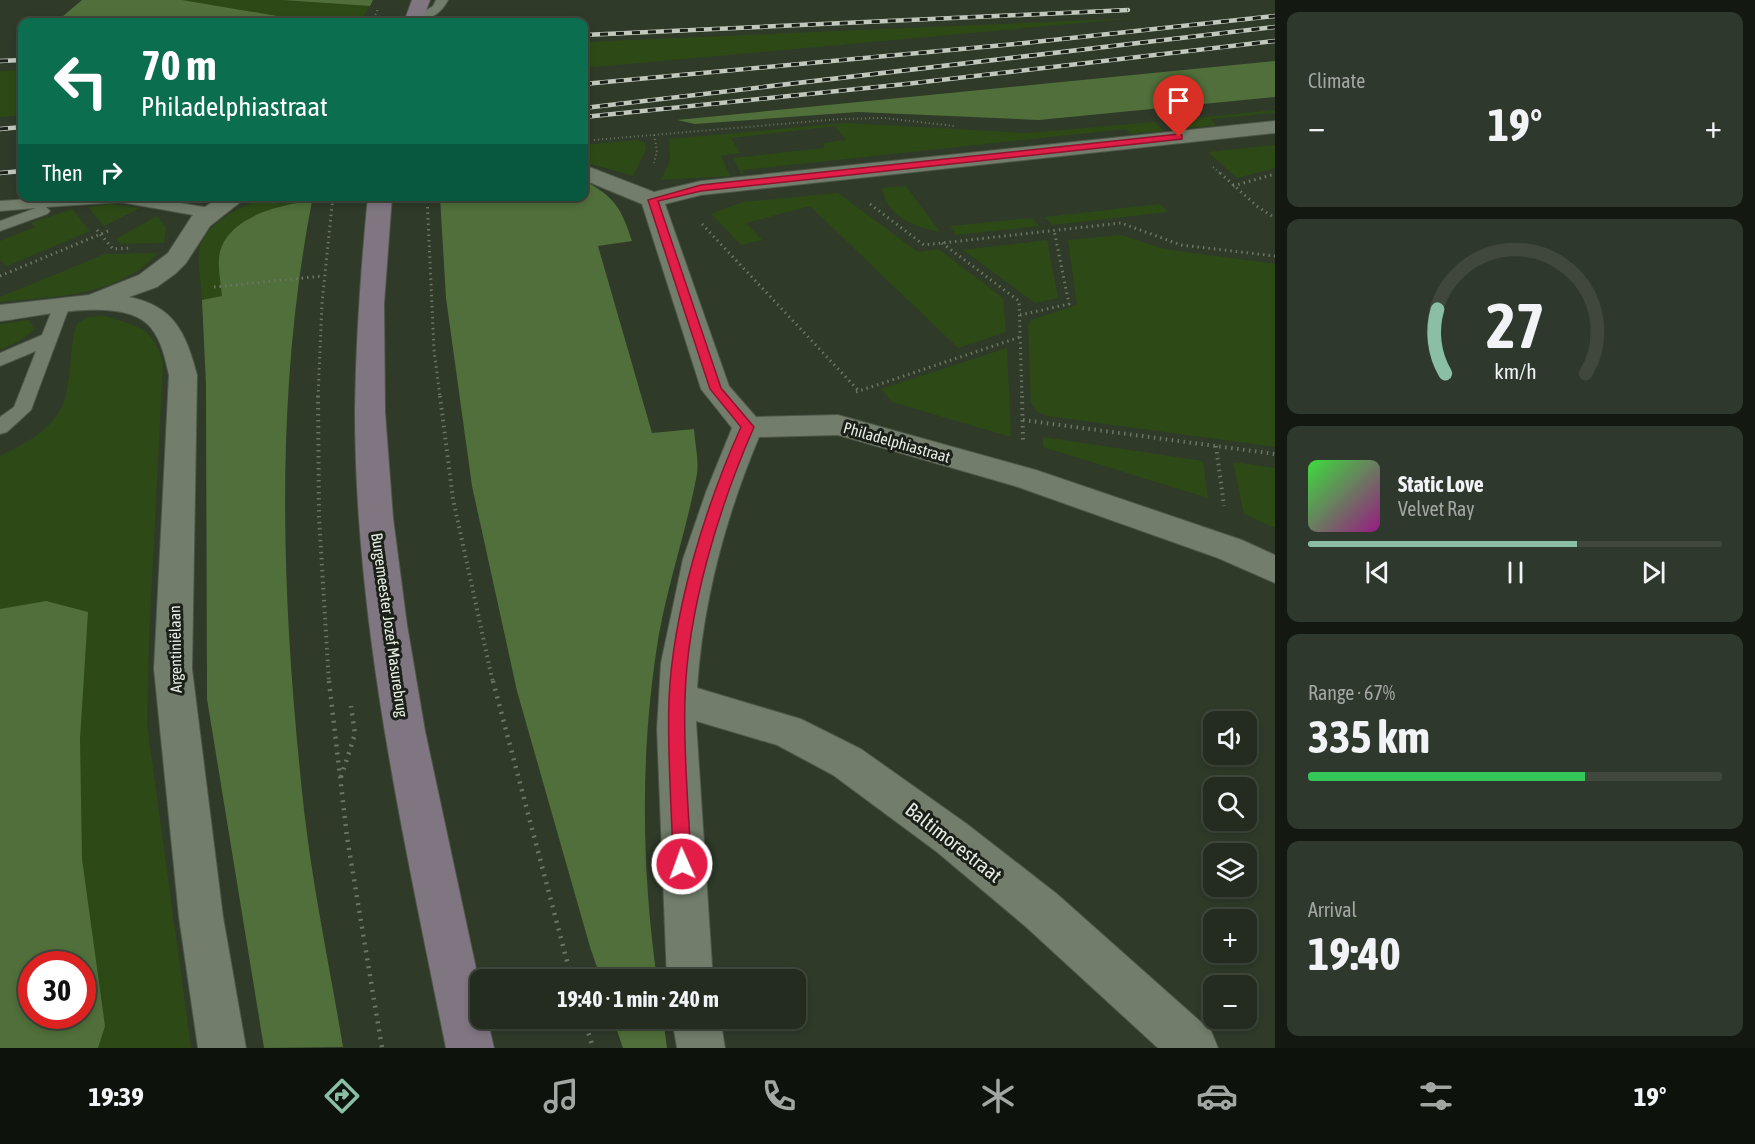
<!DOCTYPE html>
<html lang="en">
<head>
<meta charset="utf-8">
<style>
	:root { --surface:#232c1f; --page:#2f382c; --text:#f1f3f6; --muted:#a3a7a4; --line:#40483d; --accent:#8abfa5 }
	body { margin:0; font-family:"Asap Condensed",sans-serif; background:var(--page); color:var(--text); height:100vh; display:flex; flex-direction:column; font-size:22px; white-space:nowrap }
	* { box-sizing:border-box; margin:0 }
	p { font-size:20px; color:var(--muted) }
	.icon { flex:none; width:33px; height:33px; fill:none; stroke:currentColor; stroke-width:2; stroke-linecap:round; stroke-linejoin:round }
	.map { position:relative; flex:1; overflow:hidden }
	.drawer { display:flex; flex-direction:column; gap:12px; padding:12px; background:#131811; width:480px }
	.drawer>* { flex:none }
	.top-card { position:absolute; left:18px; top:18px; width:570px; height:183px; border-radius:12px; box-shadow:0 3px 9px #0003,0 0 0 2px var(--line); background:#0b6e4f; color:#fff; overflow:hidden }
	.tools { position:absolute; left:1203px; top:711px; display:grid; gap:12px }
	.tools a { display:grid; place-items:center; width:54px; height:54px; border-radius:12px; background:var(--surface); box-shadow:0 3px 9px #0003,0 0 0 2px var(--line); font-size:30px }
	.speed { position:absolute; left:18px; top:951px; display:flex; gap:12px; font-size:30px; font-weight:700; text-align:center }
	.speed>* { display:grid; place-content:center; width:78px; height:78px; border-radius:50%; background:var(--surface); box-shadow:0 3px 9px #0003,0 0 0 2px var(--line); line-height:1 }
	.speed .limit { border:9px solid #d22; background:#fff; color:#111 }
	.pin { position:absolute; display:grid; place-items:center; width:51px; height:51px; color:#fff; margin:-62px -26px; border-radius:50% 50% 50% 0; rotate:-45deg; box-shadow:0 0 6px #0007 }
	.pin .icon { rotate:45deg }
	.me { position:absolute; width:66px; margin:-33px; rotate:358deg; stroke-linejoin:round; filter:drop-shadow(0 0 4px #0008) }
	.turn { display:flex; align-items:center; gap:21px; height:126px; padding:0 24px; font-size:27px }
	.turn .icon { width:78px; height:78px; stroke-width:2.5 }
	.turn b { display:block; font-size:42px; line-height:51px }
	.then { display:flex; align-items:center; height:57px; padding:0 24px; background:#0003; gap:12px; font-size:22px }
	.big { font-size:45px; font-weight:700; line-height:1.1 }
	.drawer .widget { flex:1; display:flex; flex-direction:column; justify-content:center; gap:9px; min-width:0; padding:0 21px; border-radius:12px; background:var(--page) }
	.drawer .dial { align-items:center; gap:0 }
	.dial svg { height:156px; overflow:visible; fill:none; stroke:var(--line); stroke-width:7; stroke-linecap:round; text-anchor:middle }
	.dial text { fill:var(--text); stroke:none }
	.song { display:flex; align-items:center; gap:18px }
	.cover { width:72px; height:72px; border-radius:9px; background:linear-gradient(135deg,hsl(120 70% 55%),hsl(310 70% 35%)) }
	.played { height:6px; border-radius:3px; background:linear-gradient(90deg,var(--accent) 65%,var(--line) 65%) }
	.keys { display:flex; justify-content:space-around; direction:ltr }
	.heat { display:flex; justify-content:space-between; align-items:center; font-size:33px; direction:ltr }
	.charge { height:9px; border-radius:4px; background:linear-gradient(90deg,#34c759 67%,var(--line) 0) }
	.trip { position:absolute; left:470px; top:969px; width:336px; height:60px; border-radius:12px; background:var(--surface); box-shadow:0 3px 9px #0003,0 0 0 2px var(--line); font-weight:700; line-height:60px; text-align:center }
	.tabs { display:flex; height:96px; justify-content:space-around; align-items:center; background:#0e120c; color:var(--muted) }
	.tabs .icon { width:42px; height:42px }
	.tabs .on { color:var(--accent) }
	.tabs b { font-size:27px; color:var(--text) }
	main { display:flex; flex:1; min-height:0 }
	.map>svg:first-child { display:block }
	.green { fill:#2d4a16; fill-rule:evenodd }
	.forest { fill:#506f3a; fill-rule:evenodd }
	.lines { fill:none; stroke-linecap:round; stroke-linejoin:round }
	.lane-casing { stroke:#4d5648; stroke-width:2 }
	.street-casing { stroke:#4d5648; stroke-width:2 }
	.secondary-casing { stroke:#4d5648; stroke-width:2 }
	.path-far3 { stroke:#6b7566; stroke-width:2; stroke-dasharray:1 3; stroke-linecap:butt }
	.path-far2 { stroke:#6b7566; stroke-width:3; stroke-dasharray:1.5 4; stroke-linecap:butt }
	.path-far1 { stroke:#6b7566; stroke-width:4; stroke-dasharray:1.5 4.5; stroke-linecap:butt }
	.path { stroke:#6b7566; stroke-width:4.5; stroke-dasharray:2 6; stroke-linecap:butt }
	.lane { fill:#727d6b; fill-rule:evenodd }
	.street { fill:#727d6b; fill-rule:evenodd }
	.secondary { fill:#807682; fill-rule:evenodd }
	.rail-casing { stroke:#c1c9bd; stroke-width:4.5 }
	.rail { stroke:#1a1f18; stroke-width:3; stroke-dasharray:8; stroke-linecap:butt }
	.route { fill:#e11d48; stroke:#92132f; stroke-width:1.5 }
	.labels { text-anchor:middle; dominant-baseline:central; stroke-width:6; stroke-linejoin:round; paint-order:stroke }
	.street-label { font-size:16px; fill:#e6ede3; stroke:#1a1f18 }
	.near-street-label { font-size:20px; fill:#e6ede3; stroke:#1a1f18 }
</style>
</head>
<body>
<main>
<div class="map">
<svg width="1275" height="1048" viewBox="0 0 1275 1048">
	<rect width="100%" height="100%" fill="#2f3a29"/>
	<path class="green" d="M182 0H282L370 6 360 22H313Z
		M1136 18 584 68V42Z
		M22 70V115L0 117V71Z
		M1275 110V113L1210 119 1216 125 1187 128 1177 120Z
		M1155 122 1163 131 1131 134 1126 129 743 170 744 174H741L733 158 825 148 823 143 846 140 835 126 731 138 740 153 721 156 730 176 661 180 670 160 669 139 846 123 1027 133Z
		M637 140 645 143 646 149 633 176 584 162V145Z
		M1275 145V168L1237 178 1208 152Z
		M906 186 940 232C914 227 887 217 882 188Z
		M838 193 918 252 938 249 1003 298 1006 332 958 348 810 206 746 223 762 240 741 245 711 214 743 202Z
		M270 197H313L312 201 280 206 222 296 202 300C201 285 198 268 199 253 202 222 245 204 270 197Z
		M110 204 140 208 104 226 88 207Z
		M1160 204 1168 212 1052 225 1045 217Z
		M72 209 90 231 7 266 0 260V241L35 227 31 223Z
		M157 216 166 227 164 243 120 244 116 239Z
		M1032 218 1039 226 956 235 950 226Z
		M1121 235 1164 249 1275 264V447L1048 416 1037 412 1031 403 1028 326 1031 320 1077 305 1068 240Z
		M1047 240 1058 298 1035 303 963 250Z
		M158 253C118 297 56 296 0 302V297L105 254Z
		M105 316C138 326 153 327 163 363L149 638 147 724 191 1048H0V456C25 444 57 427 65 399 71 375 70 349 76 325L87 317ZM32 964H82V1016H32Z
		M29 320 34 329C24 340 14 344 0 349V324Z
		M1007 348 1011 437 892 402 881 389Z
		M1043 437 1203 461 1208 498 1043 447Z
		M1233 462 1275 468V528L1244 514Z"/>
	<path class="forest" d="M82 0H182L313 22H56Z
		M282 0H373L370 6Z
		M1275 61V97L1039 120 858 112 695 124 677 120Z
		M584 180C615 198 621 207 632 241L598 246 652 433 694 429C695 444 699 460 697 474 687 528 669 580 659 634 640 747 641 866 657 979H601L590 947 517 691 472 486 446 298 440 197 584 196Z
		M312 201C273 403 282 607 304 810 313 889 330 968 343 1047L264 1048 207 699 206 385 202 300 222 296C221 284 218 270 219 258 223 218 280 204 312 201Z
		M46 601 88 612 80 739 82 859 105 1026 98 1048H0V609ZM82 964V1016H32V964Z
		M613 1019H663L667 1048H623Z"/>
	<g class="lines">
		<defs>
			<path id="lane" d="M436 0H448C440 16 425 22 408 22L433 6Z
				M75 196H138L210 208 218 213 210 218 120 202 46 207 50 211 47 214 0 231V221L36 208 0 211V201Z
				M62 300 70 305 31 410 7 432 0 434V417L14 407 36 351 0 366V353L42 335 54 305Z"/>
			<path id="street" d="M1275 121V133L701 195 665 204 729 386 756 417 838 415 1036 470 1242 540 1275 555V583L1218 558 1015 486 838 435 759 437C725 518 703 601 697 688L801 719 861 749 967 824 1057 894 1211 1031 1218 1048H1158L1025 926 937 852 833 775 777 745 696 721 713 980H667L657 729 661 663 683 559 706 492 732 428 701 389 642 204 584 180V165L654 192 701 181Z
				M221 196H248L210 226 186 263 175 274 157 287 129 297C175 306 186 334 197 375L192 669 223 917 246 1048H198L179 917 154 669 169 375C165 358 162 342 151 328 125 294 37 317 0 321V305L89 295 139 275 168 253 192 216Z
				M672 1018H720L725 1048H677Z"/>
			<path id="secondary" d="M412 0H430L422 22H404Z
				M368 196H392L384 304 385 412 393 518 407 625 425 731 480 987V1018H487L494 1048H446C404 839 355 624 355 410 356 338 361 268 368 196Z"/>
		</defs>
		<use href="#lane" class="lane-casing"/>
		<use href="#street" class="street-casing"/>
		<use href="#secondary" class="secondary-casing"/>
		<path class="path-far3" d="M372 22 378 9
			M654 135 657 150 654 163
			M594 140 840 119 884 118 954 126
			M1213 167 1221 174"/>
		<path class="path-far2" d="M1220 173 1258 207 1275 218
			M1233 186 1275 174
			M427 196 434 350 440 397
			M273 202 295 196
			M870 204 924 245 1121 223 1181 245 1275 256
			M702 224 858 390
			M97 230 113 249 129 248
			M942 243 1019 301 1022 397
			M0 276 108 231
			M214 287 323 276
			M1020 315 1069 304 1054 230
			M856 392 1020 337
			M318 397 322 303 333 196"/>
		<path class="path-far1" d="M318 396 319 517 329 683
			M440 396 453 499 493 683
			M1022 396 1023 440
			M1023 420 1275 454
			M1216 446 1224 506"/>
		<path class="path" d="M329 681 347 837 382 1048
			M493 681 572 980
			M341 777 355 734 351 706
			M584 1018 593 1048"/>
		<use href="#lane" class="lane"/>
		<use href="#street" class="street"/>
		<use href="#secondary" class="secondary"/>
		<defs>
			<path id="rail" d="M584 35 1128 10
				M0 61 22 60
				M584 84 1025 43 1275 16
				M584 108 1275 27
				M584 117 906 84 1275 41
				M0 129 22 127
				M0 173 22 171"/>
		</defs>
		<use href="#rail" class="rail-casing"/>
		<use href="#rail" class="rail"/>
	</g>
	<path class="route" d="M1179 134 1182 135V139L701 191 658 201 721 388 754 427C719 507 687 611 685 699 683 754 689 809 691 864L688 870 682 872 676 870 673 864C672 809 667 754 669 699 673 611 705 507 741 427L710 389 648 200 701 185Z"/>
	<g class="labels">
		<g class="street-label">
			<text transform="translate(897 442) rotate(16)">Philadelphiastraat</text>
			<text transform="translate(390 625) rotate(82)">Burgemeester Jozef Masurebrug</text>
			<text transform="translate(175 649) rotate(-91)">Argentiniëlaan</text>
		</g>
		<g class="near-street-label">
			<text transform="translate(954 842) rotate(38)">Baltimorestraat</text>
		</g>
	</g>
</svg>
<div class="tools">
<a><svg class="icon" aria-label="sound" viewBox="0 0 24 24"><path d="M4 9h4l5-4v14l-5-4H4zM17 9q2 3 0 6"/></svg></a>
<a><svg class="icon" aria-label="search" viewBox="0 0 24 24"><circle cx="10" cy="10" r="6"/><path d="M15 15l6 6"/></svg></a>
<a><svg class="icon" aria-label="layers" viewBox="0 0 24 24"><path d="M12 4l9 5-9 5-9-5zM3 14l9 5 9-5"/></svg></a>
<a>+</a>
<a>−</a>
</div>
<div class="speed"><div class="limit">30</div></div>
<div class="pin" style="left:1179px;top:137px;background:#d93025"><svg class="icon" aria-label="arrive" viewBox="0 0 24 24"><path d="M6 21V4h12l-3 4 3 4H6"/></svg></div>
<svg class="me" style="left:682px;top:864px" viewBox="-20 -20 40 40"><circle r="17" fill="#e11d48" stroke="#fff" stroke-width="3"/><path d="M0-11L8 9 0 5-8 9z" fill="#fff"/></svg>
<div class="trip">19:40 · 1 min · 240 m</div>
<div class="top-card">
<div class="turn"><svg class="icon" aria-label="left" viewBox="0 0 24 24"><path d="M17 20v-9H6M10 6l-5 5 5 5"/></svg><div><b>70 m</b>Philadelphiastraat</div></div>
<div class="then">Then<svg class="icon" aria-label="right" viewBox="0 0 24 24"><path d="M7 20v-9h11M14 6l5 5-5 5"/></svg></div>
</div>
</div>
<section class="drawer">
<div class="widget"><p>Climate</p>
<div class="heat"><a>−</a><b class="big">19°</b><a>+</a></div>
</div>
<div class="widget dial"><svg viewBox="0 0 100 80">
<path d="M14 69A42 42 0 1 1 86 69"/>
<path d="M14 69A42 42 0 0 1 10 36" stroke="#8abfa5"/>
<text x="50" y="56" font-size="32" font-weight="700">27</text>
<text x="50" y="72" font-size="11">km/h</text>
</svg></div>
<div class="widget">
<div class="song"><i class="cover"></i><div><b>Static Love</b><p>Velvet Ray</p></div></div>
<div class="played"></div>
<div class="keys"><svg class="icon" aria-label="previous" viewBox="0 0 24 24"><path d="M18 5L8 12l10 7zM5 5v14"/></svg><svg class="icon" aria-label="pause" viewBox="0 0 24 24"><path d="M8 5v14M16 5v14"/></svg><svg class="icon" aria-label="next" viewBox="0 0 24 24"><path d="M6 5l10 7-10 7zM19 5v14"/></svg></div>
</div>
<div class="widget"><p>Range · 67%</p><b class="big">335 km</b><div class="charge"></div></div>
<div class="widget"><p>Arrival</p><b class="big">19:40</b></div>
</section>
</main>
<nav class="tabs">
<b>19:39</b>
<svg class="icon on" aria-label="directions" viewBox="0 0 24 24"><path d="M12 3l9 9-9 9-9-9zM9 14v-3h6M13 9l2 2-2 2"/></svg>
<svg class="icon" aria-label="music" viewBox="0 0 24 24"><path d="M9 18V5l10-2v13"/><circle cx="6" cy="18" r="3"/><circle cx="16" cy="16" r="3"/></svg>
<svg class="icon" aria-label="phone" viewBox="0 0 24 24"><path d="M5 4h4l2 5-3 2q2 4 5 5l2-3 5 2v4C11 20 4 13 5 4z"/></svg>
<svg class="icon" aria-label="climate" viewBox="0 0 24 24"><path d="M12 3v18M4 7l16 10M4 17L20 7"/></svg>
<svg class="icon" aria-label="car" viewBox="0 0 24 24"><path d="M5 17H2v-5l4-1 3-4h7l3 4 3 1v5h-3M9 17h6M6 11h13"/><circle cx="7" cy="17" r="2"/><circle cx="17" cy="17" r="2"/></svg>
<svg class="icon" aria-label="filters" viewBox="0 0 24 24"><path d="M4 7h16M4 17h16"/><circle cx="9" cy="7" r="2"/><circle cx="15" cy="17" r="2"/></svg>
<b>19°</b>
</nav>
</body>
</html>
